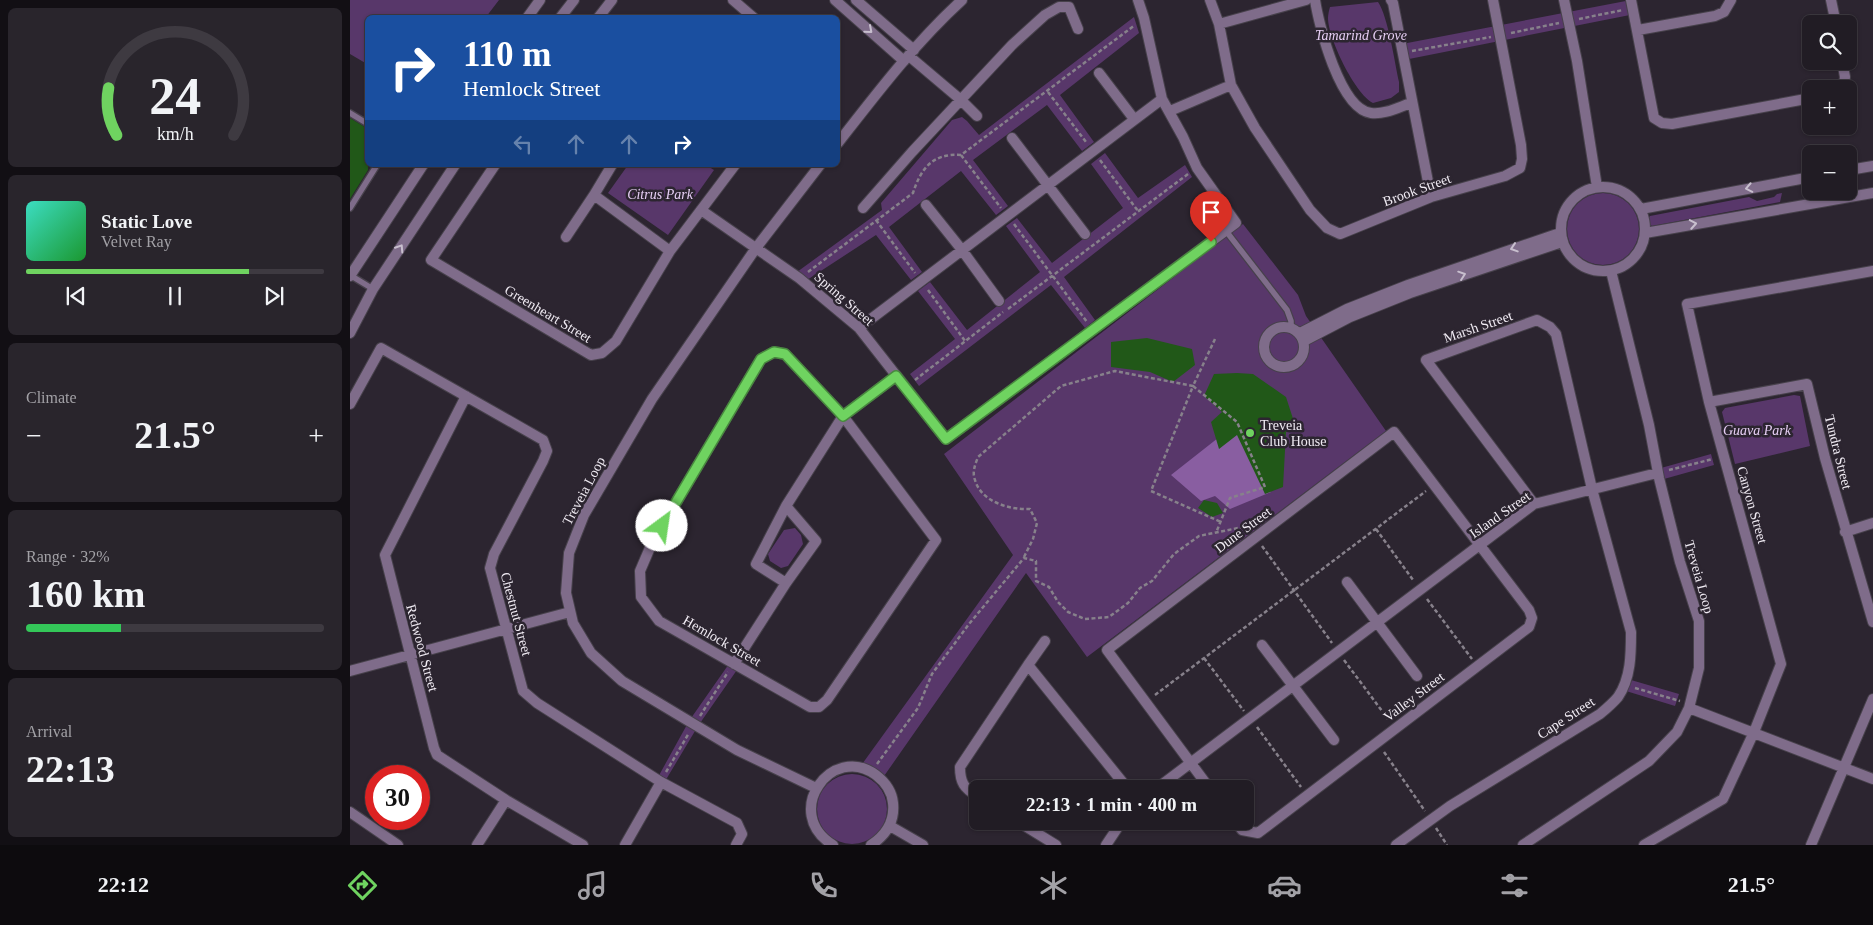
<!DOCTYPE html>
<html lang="en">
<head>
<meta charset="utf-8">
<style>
	:root { --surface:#211c24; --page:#29252c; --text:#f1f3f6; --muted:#a2a1a6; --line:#3e3a41; --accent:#6fd360 }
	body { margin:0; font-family:Georgia,serif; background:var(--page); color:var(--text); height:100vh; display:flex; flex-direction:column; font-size:19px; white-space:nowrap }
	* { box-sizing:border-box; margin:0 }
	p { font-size:16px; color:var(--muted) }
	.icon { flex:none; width:28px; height:28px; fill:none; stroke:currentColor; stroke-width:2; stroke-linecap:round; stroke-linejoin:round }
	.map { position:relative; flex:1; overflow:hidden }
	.sheet { display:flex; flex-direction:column; gap:8px; padding:8px; background:#120f14; width:350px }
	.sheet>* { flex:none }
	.hud { position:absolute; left:15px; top:15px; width:475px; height:152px; border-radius:8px; box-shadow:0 1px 4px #0004,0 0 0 1px var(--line); background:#1a4fa0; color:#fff; overflow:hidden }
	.buttons { position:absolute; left:1452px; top:15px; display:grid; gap:10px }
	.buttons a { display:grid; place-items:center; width:55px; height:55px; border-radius:8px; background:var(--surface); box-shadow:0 1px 4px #0004,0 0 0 1px var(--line); font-size:25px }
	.speed { position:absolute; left:15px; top:765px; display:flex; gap:10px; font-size:25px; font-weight:700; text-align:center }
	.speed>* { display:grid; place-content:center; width:65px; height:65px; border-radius:50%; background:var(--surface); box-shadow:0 1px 4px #0004,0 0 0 1px var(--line); line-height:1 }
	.speed .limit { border:8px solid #d22; background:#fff; color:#111 }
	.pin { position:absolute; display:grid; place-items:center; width:42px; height:42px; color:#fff; margin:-51px -21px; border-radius:50% 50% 50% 0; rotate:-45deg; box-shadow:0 0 5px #0007 }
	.pin .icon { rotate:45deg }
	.me { position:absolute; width:55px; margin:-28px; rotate:31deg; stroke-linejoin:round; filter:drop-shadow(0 0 4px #0008) }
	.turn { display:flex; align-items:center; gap:18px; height:105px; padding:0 15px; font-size:22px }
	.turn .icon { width:65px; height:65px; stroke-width:2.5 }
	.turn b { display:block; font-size:35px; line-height:42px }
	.lanes { display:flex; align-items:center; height:48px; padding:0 15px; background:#0003; justify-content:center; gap:25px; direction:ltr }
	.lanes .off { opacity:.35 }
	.big { font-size:38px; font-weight:700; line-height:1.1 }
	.sheet .card { flex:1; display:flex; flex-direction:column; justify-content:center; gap:8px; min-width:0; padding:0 18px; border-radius:8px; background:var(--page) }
	.sheet .dial { align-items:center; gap:0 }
	.dial svg { height:130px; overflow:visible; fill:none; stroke:var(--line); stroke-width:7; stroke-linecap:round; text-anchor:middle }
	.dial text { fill:var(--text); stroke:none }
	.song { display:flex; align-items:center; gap:15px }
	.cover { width:60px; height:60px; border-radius:8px; background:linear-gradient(135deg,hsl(170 70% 55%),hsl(130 70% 35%)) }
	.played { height:5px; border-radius:2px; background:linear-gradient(90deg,var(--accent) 75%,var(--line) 75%) }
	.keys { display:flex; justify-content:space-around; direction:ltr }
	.heat { display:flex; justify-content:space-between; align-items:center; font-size:28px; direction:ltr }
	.charge { height:8px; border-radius:4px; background:linear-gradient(90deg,#34c759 32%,var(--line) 0) }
	.trip { position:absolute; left:619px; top:780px; width:285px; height:50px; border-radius:8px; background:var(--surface); box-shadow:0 1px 4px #0004,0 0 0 1px var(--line); font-weight:700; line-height:50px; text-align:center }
	.tab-bar { display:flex; height:80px; justify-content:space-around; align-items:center; background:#0d0b0e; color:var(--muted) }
	.tab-bar .icon { width:35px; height:35px }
	.tab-bar .selected { color:var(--accent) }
	.tab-bar b { font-size:22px; color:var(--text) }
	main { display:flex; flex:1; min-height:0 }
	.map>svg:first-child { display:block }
	.green { fill:#58376a }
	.water { fill:#895ea1 }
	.building { fill:#215818 }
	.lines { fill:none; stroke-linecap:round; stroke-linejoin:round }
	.lane-casing { stroke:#47414b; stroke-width:8 }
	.street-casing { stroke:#47414b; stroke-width:12 }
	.path { stroke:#87818b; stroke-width:2.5; stroke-dasharray:4 2.5; stroke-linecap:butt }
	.lane { stroke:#7f6c8a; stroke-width:5.5 }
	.street { stroke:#7f6c8a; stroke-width:10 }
	.oneway { stroke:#c8bfce }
	.route-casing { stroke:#48893e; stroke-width:12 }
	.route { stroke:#6fd360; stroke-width:9 }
	.poi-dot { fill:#6fd360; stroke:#2c2530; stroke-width:2 }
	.labels { text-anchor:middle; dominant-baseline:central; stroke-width:5; stroke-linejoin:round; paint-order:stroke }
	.park-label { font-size:14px; font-style:italic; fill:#e6cef4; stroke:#2c2530 }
	.street-label { font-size:14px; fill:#f0ebf3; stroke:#2c2530 }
	.poi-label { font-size:14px; fill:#f0ebf3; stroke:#2c2530; text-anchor:start }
</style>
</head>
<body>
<main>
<section class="sheet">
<div class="card dial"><svg viewBox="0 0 100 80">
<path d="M14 69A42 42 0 1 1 86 69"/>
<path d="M14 69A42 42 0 0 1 9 40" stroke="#6fd360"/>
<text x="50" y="56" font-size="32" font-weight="700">24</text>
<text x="50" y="72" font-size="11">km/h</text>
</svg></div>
<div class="card">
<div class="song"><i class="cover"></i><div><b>Static Love</b><p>Velvet Ray</p></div></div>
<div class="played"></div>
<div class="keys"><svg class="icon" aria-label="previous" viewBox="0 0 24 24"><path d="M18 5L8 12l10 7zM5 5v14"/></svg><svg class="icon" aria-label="pause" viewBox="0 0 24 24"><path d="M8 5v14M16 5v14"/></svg><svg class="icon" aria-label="next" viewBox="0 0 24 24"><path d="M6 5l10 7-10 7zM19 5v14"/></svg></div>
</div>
<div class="card"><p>Climate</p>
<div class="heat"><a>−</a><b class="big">21.5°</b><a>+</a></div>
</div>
<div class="card"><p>Range · 32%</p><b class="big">160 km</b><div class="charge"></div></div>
<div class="card"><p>Arrival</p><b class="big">22:13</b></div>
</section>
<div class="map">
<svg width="1523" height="845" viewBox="0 0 1523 845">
	<rect width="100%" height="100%" fill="#2c2530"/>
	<path class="green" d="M0 0H149L136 17 18 18 17 64 0 54Z
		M1281 0 1285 14 1054 60 1052 44Z
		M1028 2C1038 16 1045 64 1049 82V92L1041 98 1023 103C1005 94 978 38 978 18 978 15 979 10 980 7Z
		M784 17 789 33 710 95 744 142 732 151 697 105 623 160 658 206 646 215 611 171 539 227 572 272 561 280 526 235 457 280 447 272 532 210 531 203 602 120 612 117 617 121 629 135Z
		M755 153 788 198 835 165 842 177 714 277 745 320 735 328 701 285 569 386 560 374 605 339 568 291 580 282 617 330 690 272 656 226 667 218 702 263 773 208 741 164Z
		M278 165H356L364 170 318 235 258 193Z
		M1432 193 1430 202 1302 226 1298 223V219L1300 216 1399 197 1407 201 1424 197 1427 194Z
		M1217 229a36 36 0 1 1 72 0a36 36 0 1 1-72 0Z
		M893 224 948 295 956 316 1036 431 737 657 676 573 532 779 510 767 663 555 594 454Z
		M1444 395 1450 396 1460 446 1385 464 1372 412 1375 408Z
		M1361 454 1364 465 1314 479 1311 468Z
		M445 528 451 535 453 544 438 566 431 568 420 561 418 554 434 530Z
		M381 661 389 667 348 726 314 783 307 779 339 721Z
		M1281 680 1329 694 1325 706 1276 691Z
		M467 809a35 35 0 1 1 70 0a35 35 0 1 1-70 0Z"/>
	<path class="water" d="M892 429 921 492 880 509 865 496 851 501 821 475 868 438Z"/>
	<path class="building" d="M0 118 18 129V170L0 199Z
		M797 338 842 349 845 365 823 382 800 372 761 367V342Z
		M887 373 903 374 936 397 946 428 936 432 933 487 915 494 887 435 869 449 861 422 872 412 854 396 864 374Z
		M854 500 867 503 873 513 862 517 848 508Z"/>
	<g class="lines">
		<defs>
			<path id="lane" d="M0 113 18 124
				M0 208 27 165
				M876 231 937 310 941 321V327
				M0 275 23 289"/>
			<path id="street" d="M383 0 404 18
				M485 0 554 61
				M506 0 564 50
				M860 0 869 24 881 85 905 128 960 210 977 228 990 234 1081 197 1155 176 1170 168 1172 159 1171 145 1143 0
				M965 0C969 26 990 109 1021 113 1034 115 1049 107 1061 103
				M1041 0 1043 3 1081 197
				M1214 0 1227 61 1247 187
				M1281 0 1304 118 1312 123 1322 124 1461 98
				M1481 0 1486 24
				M177 18 190 0
				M210 18 224 0
				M248 18 262 0
				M869 24 956 0
				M1288 30 1365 16 1374 12 1381 0
				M559 56 611 100 627 116
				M1492 61 1495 77 1493 89
				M749 73 784 119
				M820 111 881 85
				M662 138 735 234
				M488 143C527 93 565 43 612 0
				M145 165 81 260 241 355 252 353 266 341 320 251 385 165
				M262 165 244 195 320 251
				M1499 170 1523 166
				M1211 229a42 42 0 1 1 84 0a42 42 0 1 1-84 0Z
				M576 205 612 250 649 301
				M513 208 562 152 662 45 695 15 709 7H719L728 29
				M1291 209 1461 177
				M351 210 449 278 509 328 596 439 886 223 847 168 833 137 812 99 794 18 788 0
				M1295 233 1523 193
				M216 237 244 195
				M0 276 73 165
				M914 347a20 20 0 1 1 40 0a20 20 0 1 1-40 0Z
				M509 328 812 99
				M0 333 23 289 105 165
				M950 333 997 309 1058 285 1210 233
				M954 341 1000 317 1060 293 1212 242
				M424 352 435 354 493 416 586 540 477 700 469 707H460L309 621 291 597 290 571 302 543 411 359Z
				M116 396 35 555 84 748 87 755 156 800 233 845
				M1359 402 1457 384 1475 458 1523 622
				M0 404 31 348 193 440 197 451 193 461 144 554 140 568 173 691 187 703 311 782 387 823 392 834 386 845
				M436 506 466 541 436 583
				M1495 532 1523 523
				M997 582 1067 676
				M912 645 984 740
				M384 664 436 583 406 564 436 506 493 416 546 376
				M678 665 695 641
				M0 671 220 612
				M1339 708 1523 779
				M466 788 387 750 272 681 241 653 223 623 216 593 219 553 234 515 302 399 406 248 470 165
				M806 789 1184 504 1307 473
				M860 789 757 650 1044 432 1179 610 1182 618 1179 627 908 833 892 830 885 821
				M628 797C614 788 610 783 610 767L678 665 778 789
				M0 812 48 845
				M667 821 706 845
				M540 826 573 845
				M127 845 156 800
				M275 845 311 782
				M483 845C431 813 482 742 526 775 535 782 542 792 543 803 545 822 536 835 521 845
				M756 845 772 821
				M1046 845 1100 806 1250 714C1256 709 1263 703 1268 697 1281 678 1281 654 1281 632L1242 489 1206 334 1200 327 1187 320 1076 360 1184 504
				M1173 845 1299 761 1327 732 1339 708 1349 668V621L1330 562 1309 478 1299 425 1261 271
				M1294 845 1373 799 1404 732 1431 664 1359 402 1337 304 1523 271
				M1461 845 1523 699"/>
		</defs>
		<use href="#lane" class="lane-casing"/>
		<use href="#street" class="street-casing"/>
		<path class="path" d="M1229 19 1273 10
			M1161 33 1209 23
			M1062 51 1141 37
			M698 92 736 142
			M611 155 651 208
			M750 160 788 211
			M526 220 565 273
			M664 224 737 322
			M458 272 563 193C571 168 583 153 611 155L785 25
			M578 290 615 341
			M658 309 838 174
			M865 339 843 386 887 422 915 487 880 498 866 533
			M565 380 653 312
			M1319 470 1363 459
			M1026 529 1063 580
			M912 546 982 643
			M674 557 683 539 687 523 680 509C660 510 631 502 625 480 622 472 625 465 628 457L711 386 765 371 843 386 801 491 871 522
			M1077 599 1122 659
			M854 658 894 711
			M994 660 1038 719
			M1285 688 1330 701
			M805 695 1076 491
			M350 716 378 672
			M907 727 951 787
			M1034 752 1075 811
			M527 764 568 708 582 674 619 624 674 558 686 561V581L699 587 708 602 718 612 735 619 759 617 778 603 790 588 802 581 824 554 849 536 898 526 900 529
			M316 772 339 733
			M1086 828 1097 845"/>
		<use href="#lane" class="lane"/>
		<use href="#street" class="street"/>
	</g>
	<defs><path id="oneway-chevron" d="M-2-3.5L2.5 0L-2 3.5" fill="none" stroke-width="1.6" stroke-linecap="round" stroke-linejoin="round" transform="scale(1.25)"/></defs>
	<g class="oneway">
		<use href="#oneway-chevron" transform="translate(519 30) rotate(41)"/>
		<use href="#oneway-chevron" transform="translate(1399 188) rotate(169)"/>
		<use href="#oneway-chevron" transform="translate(1343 224) rotate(-10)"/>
		<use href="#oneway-chevron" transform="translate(50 248) rotate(-57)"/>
		<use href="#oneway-chevron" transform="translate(1164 248) rotate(162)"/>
		<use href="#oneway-chevron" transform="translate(1112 275) rotate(-19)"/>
	</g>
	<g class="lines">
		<defs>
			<path id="route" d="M312 526 411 359 424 352 435 354 493 416 546 376 596 439 861 242"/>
		</defs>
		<use href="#route" class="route-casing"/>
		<use href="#route" class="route"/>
	</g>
	<circle class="poi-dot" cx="900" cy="433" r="5"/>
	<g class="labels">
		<g class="park-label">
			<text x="1011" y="35">Tamarind Grove</text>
			<text x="310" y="194">Citrus Park</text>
			<text x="1407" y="430">Guava Park</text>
		</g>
		<g class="street-label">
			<text transform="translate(1067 190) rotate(-20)">Brook Street</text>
			<text transform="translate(494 299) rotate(41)">Spring Street</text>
			<text transform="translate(198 314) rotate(31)">Greenheart Street</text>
			<text transform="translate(1128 327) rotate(-19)">Marsh Street</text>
			<text transform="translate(1488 452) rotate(76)">Tundra Street</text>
			<text transform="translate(234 491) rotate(-62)">Treveia Loop</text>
			<text transform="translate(1402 505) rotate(74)">Canyon Street</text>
			<text transform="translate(1150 515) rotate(-35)">Island Street</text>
			<text transform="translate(893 530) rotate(-37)">Dune Street</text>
			<text transform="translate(1349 577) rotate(74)">Treveia Loop</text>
			<text transform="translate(166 614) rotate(75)">Chestnut Street</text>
			<text transform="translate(372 641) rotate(30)">Hemlock Street</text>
			<text transform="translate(72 648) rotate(75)">Redwood Street</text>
			<text transform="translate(1064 697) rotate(-37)">Valley Street</text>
			<text transform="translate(1216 718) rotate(-33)">Cape Street</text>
		</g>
		<g class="poi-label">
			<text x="910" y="425">Treveia<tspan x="910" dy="16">Club House</tspan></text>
		</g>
	</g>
</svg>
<div class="buttons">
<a><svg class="icon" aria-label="search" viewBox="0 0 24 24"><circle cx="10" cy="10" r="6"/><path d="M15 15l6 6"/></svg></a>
<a>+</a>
<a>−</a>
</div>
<div class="speed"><div class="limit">30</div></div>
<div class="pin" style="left:861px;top:242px;background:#d93025"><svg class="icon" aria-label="arrive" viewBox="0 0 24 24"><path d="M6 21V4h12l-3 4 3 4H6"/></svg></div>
<svg class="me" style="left:312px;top:526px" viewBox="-20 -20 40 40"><circle r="19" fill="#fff"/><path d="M0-13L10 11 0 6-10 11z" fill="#6fd360"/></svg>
<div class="trip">22:13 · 1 min · 400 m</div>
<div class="hud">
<div class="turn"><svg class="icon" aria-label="right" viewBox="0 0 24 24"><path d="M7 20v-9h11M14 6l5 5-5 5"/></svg><div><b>110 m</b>Hemlock Street</div></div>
<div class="lanes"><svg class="icon off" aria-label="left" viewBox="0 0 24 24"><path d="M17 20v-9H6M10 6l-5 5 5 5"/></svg><svg class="icon off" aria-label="ahead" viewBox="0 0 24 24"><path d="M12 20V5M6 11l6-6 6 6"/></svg><svg class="icon off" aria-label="ahead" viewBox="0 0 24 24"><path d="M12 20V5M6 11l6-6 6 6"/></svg><svg class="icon" aria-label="right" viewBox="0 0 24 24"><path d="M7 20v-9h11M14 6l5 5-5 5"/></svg></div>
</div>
</div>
</main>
<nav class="tab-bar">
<b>22:12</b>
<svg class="icon selected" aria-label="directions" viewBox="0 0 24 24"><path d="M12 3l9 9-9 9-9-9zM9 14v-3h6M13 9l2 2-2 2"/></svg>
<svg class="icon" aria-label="music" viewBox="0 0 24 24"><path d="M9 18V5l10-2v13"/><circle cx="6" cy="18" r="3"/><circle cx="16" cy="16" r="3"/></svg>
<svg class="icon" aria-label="phone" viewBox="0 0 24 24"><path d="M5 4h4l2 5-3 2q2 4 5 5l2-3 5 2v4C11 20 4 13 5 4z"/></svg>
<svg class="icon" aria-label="climate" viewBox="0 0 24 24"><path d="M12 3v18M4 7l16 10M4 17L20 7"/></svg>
<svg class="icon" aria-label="car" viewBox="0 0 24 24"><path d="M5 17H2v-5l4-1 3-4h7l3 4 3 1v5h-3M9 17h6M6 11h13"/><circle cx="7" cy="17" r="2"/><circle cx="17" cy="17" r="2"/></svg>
<svg class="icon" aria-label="filters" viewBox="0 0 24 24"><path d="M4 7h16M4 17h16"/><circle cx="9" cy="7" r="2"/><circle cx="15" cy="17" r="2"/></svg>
<b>21.5°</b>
</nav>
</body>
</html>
